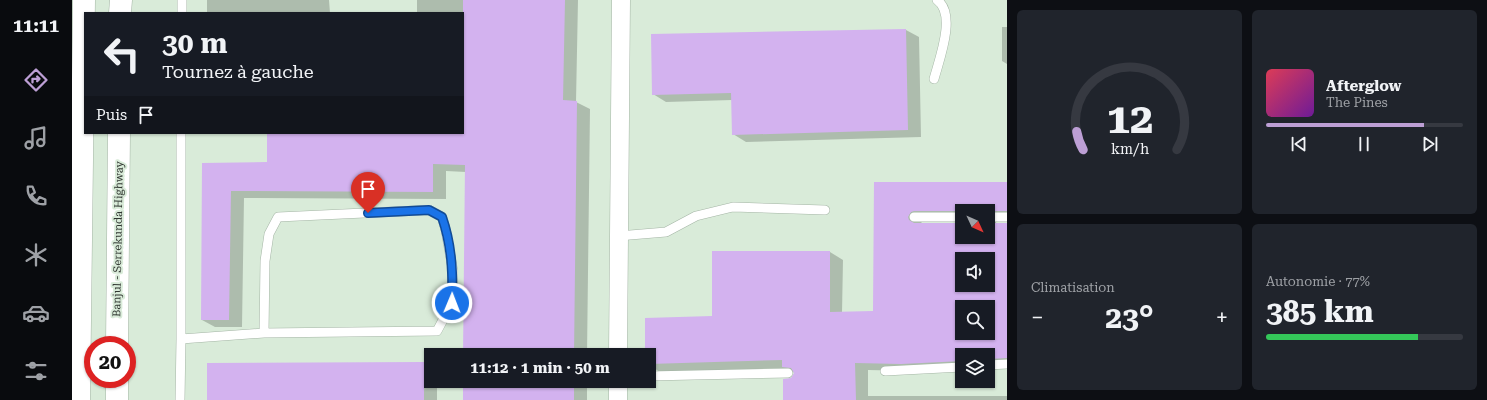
<!DOCTYPE html>
<html lang="fr">
<head>
<meta charset="utf-8">
<style>
	:root { --surface:#171b24; --page:#20242c; --text:#f1f3f6; --muted:#9ea1a6; --line:#363941; --accent:#bd9fd5 }
	body { margin:0; font-family:"Roboto Serif",serif; background:var(--page); color:var(--text); height:100vh; display:flex; flex-direction:column; font-size:15px; white-space:nowrap }
	* { box-sizing:border-box; margin:0 }
	p { font-size:13px; color:var(--muted) }
	.icon { flex:none; width:22px; height:22px; fill:none; stroke:currentColor; stroke-width:2; stroke-linecap:round; stroke-linejoin:round }
	.map { position:relative; flex:1; overflow:hidden }
	.panel { display:flex; flex-direction:column; gap:10px; padding:10px; background:#0d0f14; width:480px }
	.panel>* { flex:none }
	.guide { position:absolute; left:12px; top:12px; width:380px; height:122px; border-radius:0px; box-shadow:0 1px 3px #0004; background:#171b24; color:var(--text); overflow:hidden }
	.needle { width:26px; rotate:134deg }
	.controls { position:absolute; left:883px; top:204px; display:grid; gap:8px }
	.controls a { display:grid; place-items:center; width:40px; height:40px; border-radius:0px; background:var(--surface); box-shadow:0 1px 3px #0004; font-size:20px }
	.speed { position:absolute; left:12px; top:336px; display:flex; gap:8px; font-size:20px; font-weight:700; text-align:center }
	.speed>* { display:grid; place-content:center; width:52px; height:52px; border-radius:50%; background:var(--surface); box-shadow:0 1px 3px #0004; line-height:1 }
	.speed .limit { border:6px solid #d22; background:#fff; color:#111 }
	.pin { position:absolute; display:grid; place-items:center; width:34px; height:34px; color:#fff; margin:-41px -17px; border-radius:50% 50% 50% 0; rotate:-45deg; box-shadow:0 0 4px #0007 }
	.pin .icon { rotate:45deg }
	.me { position:absolute; width:44px; margin:-22px; rotate:1deg; stroke-linejoin:round; filter:drop-shadow(0 0 3px #0008) }
	.turn { display:flex; align-items:center; gap:14px; height:84px; padding:0 12px; font-size:18px }
	.turn .icon { width:52px; height:52px; stroke-width:2.5 }
	.turn b { display:block; font-size:28px; line-height:34px }
	.then { display:flex; align-items:center; height:38px; padding:0 12px; background:#0003; gap:8px; font-size:15px }
	.big { font-size:30px; font-weight:700; line-height:1.1 }
	.panel .tile { flex:1; display:flex; flex-direction:column; justify-content:center; gap:6px; min-width:0; padding:0 14px; border-radius:6px; background:var(--page) }
	.panel .dial { align-items:center; gap:0 }
	.dial svg { height:104px; overflow:visible; fill:none; stroke:var(--line); stroke-width:7; stroke-linecap:round; text-anchor:middle }
	.dial text { fill:var(--text); stroke:none }
	.song { display:flex; align-items:center; gap:12px }
	.cover { width:48px; height:48px; border-radius:6px; background:linear-gradient(135deg,hsl(350 70% 55%),hsl(280 70% 35%)) }
	.played { height:4px; border-radius:2px; background:linear-gradient(90deg,var(--accent) 80%,var(--line) 80%) }
	.keys { display:flex; justify-content:space-around; direction:ltr }
	.heat { display:flex; justify-content:space-between; align-items:center; font-size:22px; direction:ltr }
	.charge { height:6px; border-radius:3px; background:linear-gradient(90deg,#34c759 77%,var(--line) 0) }
	.panel .tiles { flex:1; display:grid; gap:10px; grid-template-columns:repeat(2,1fr) }
	.trip { position:absolute; left:352px; top:348px; width:232px; height:40px; border-radius:0px; background:var(--surface); box-shadow:0 1px 3px #0004; font-weight:700; line-height:40px; text-align:center }
	main { display:flex; flex:1; min-height:0 }
	.menu { display:flex; flex-direction:column; width:72px; justify-content:space-around; align-items:center; background:#090b0e; color:var(--muted) }
	.menu .icon { width:28px; height:28px }
	.menu .active { color:var(--accent) }
	.menu b { font-size:18px; color:var(--text) }
	.map>svg:first-child { display:block }
	.shadow { fill:#0003; fill-rule:evenodd }
	.building { fill:#d3b2ef; fill-rule:evenodd }
	.lines { fill:none; stroke-linecap:round; stroke-linejoin:round }
	.service-casing { stroke:#a4b5a5; stroke-width:10 }
	.minor-casing { stroke:#a4b5a5; stroke-width:19 }
	.trunk-casing { stroke:#a4b5a5; stroke-width:23 }
	.service { stroke:#fff; stroke-width:9 }
	.minor { stroke:#fff; stroke-width:18 }
	.trunk { stroke:#fff; stroke-width:22 }
	.route-casing { stroke:#114b97; stroke-width:10 }
	.route { stroke:#1a73e8; stroke-width:7 }
	.labels { text-anchor:middle; dominant-baseline:central; stroke-width:4; stroke-linejoin:round; paint-order:stroke }
	.street-label { font-size:11px; fill:#303731; stroke:#d9ebd9 }
</style>
</head>
<body>
<main>
<nav class="menu">
<b>11:11</b>
<svg class="icon active" aria-label="directions" viewBox="0 0 24 24"><path d="M12 3l9 9-9 9-9-9zM9 14v-3h6M13 9l2 2-2 2"/></svg>
<svg class="icon" aria-label="music" viewBox="0 0 24 24"><path d="M9 18V5l10-2v13"/><circle cx="6" cy="18" r="3"/><circle cx="16" cy="16" r="3"/></svg>
<svg class="icon" aria-label="phone" viewBox="0 0 24 24"><path d="M5 4h4l2 5-3 2q2 4 5 5l2-3 5 2v4C11 20 4 13 5 4z"/></svg>
<svg class="icon" aria-label="climate" viewBox="0 0 24 24"><path d="M12 3v18M4 7l16 10M4 17L20 7"/></svg>
<svg class="icon" aria-label="car" viewBox="0 0 24 24"><path d="M5 17H2v-5l4-1 3-4h7l3 4 3 1v5h-3M9 17h6M6 11h13"/><circle cx="7" cy="17" r="2"/><circle cx="17" cy="17" r="2"/></svg>
<svg class="icon" aria-label="filters" viewBox="0 0 24 24"><path d="M4 7h16M4 17h16"/><circle cx="9" cy="7" r="2"/><circle cx="15" cy="17" r="2"/></svg>
</nav>
<div class="map">
<svg width="935" height="400" viewBox="0 0 935 400">
	<rect width="100%" height="100%" fill="#d9ebd9"/>
	<path class="shadow" d="M135 0H257L258 13H135Z
		M345 0H506L504 102 518 109 515 355H392L394 172 374 171V199L172 198 170 327H143L130 320 131 164 196 163V133H391V13H345Z
		M930 27H935V64L930 61Z
		M834 30 847 37 849 137 674 142 661 134 660 100 594 102 581 94Z
		M803 183H935V219H926L923 224H935V366L926 367 923 370V373H916V355H890V369L843 371 796 370V396H935V400H712L719 379 723 373 713 368 588 372 577 365V355H574L758 252 771 260 770 313 802 312ZM890 211H916V237H890V224H849L850 221 890 218ZM890 259H916V285H890ZM890 307H916V333H890Z
		M352 363 359 367V381H365V400H136V364Z
		M392 381H515V400H392Z"/>
	<path class="building" d="M391 0H493L491 100 505 101 502 355H391L393 165 361 164V192L159 191 157 320H129L130 163 195 162V133H391Z
		M834 29 836 130 660 135 659 93 580 95 579 34Z
		M802 182H935V211H842L839 212 836 217 837 220 842 223H890V237H916V223H935V358L916 359V355H890V361L829 364 783 363 784 400H711V379L719 378 722 373 719 368 710 367V360L577 364V355H573V318L640 316V251H758V312L801 311ZM890 259H916V285H890ZM890 307H916V333H890Z
		M352 362V400H135V363Z
		M391 381H502V400H391Z"/>
	<g class="lines">
		<defs>
			<path id="service" d="M110 13V0
				M862 79C867 60 885 14 865 0
				M842 217H890
				M916 217H935
				M546 236 594 232 624 216 661 207 753 210
				M109 339 192 333 365 331 380 303 381 271 374 231 370 217 357 210 206 217 197 234 193 261 192 333
				M916 365 935 364
				M813 371 890 367
				M577 376 716 373
				M108 400 109 339V133"/>
			<path id="minor" d="M546 355 549 0
				M546 381V400"/>
			<path id="trunk" d="M48 13 49 0
				M45 345 47 133
				M7 400 12 0
				M45 400V379"/>
		</defs>
		<use href="#service" class="service-casing"/>
		<use href="#minor" class="minor-casing"/>
		<use href="#trunk" class="trunk-casing"/>
		<use href="#service" class="service"/>
		<use href="#minor" class="minor"/>
		<use href="#trunk" class="trunk"/>
	</g>
	<g class="lines">
		<defs>
			<path id="route" d="M296 213 357 210 370 217C380 246 381 273 380 303"/>
		</defs>
		<use href="#route" class="route-casing"/>
		<use href="#route" class="route"/>
	</g>
	<g class="labels">
		<g class="street-label">
			<text transform="translate(46 239) rotate(-89)">Banjul - Serrekunda Highway</text>
		</g>
	</g>
</svg>
<div class="controls">
<a><svg class="needle" viewBox="-14 -14 28 28"><path d="M0-13l5 13h-10z" fill="#e53935"/><path d="M0 13l5-13h-10z" fill="#9ea1a6"/></svg></a>
<a><svg class="icon" aria-label="sound" viewBox="0 0 24 24"><path d="M4 9h4l5-4v14l-5-4H4zM17 9q2 3 0 6"/></svg></a>
<a><svg class="icon" aria-label="search" viewBox="0 0 24 24"><circle cx="10" cy="10" r="6"/><path d="M15 15l6 6"/></svg></a>
<a><svg class="icon" aria-label="layers" viewBox="0 0 24 24"><path d="M12 4l9 5-9 5-9-5zM3 14l9 5 9-5"/></svg></a>
</div>
<div class="speed"><div class="limit">20</div></div>
<div class="pin" style="left:296px;top:213px;background:#d93025"><svg class="icon" aria-label="arrive" viewBox="0 0 24 24"><path d="M6 21V4h12l-3 4 3 4H6"/></svg></div>
<svg class="me" style="left:380px;top:303px" viewBox="-20 -20 40 40"><circle r="17" fill="#1a73e8" stroke="#fff" stroke-width="3"/><path d="M0-11L8 9 0 5-8 9z" fill="#fff"/></svg>
<div class="trip">11:12 · 1 min · 50 m</div>
<div class="guide">
<div class="turn"><svg class="icon" aria-label="left" viewBox="0 0 24 24"><path d="M17 20v-9H6M10 6l-5 5 5 5"/></svg><div><b>30 m</b>Tournez à gauche</div></div>
<div class="then">Puis<svg class="icon" aria-label="arrive" viewBox="0 0 24 24"><path d="M6 21V4h12l-3 4 3 4H6"/></svg></div>
</div>
</div>
<section class="panel">
<div class="tiles">
<div class="tile dial"><svg viewBox="0 0 100 80">
<path d="M14 69A42 42 0 1 1 86 69"/>
<path d="M14 69A42 42 0 0 1 9 55" stroke="#bd9fd5"/>
<text x="50" y="56" font-size="32" font-weight="700">12</text>
<text x="50" y="72" font-size="11">km/h</text>
</svg></div>
<div class="tile">
<div class="song"><i class="cover"></i><div><b>Afterglow</b><p>The Pines</p></div></div>
<div class="played"></div>
<div class="keys"><svg class="icon" aria-label="previous" viewBox="0 0 24 24"><path d="M18 5L8 12l10 7zM5 5v14"/></svg><svg class="icon" aria-label="pause" viewBox="0 0 24 24"><path d="M8 5v14M16 5v14"/></svg><svg class="icon" aria-label="next" viewBox="0 0 24 24"><path d="M6 5l10 7-10 7zM19 5v14"/></svg></div>
</div>
<div class="tile"><p>Climatisation</p>
<div class="heat"><a>−</a><b class="big">23°</b><a>+</a></div>
</div>
<div class="tile"><p>Autonomie · 77%</p><b class="big">385 km</b><div class="charge"></div></div>
</div>
</section>
</main>
</body>
</html>
